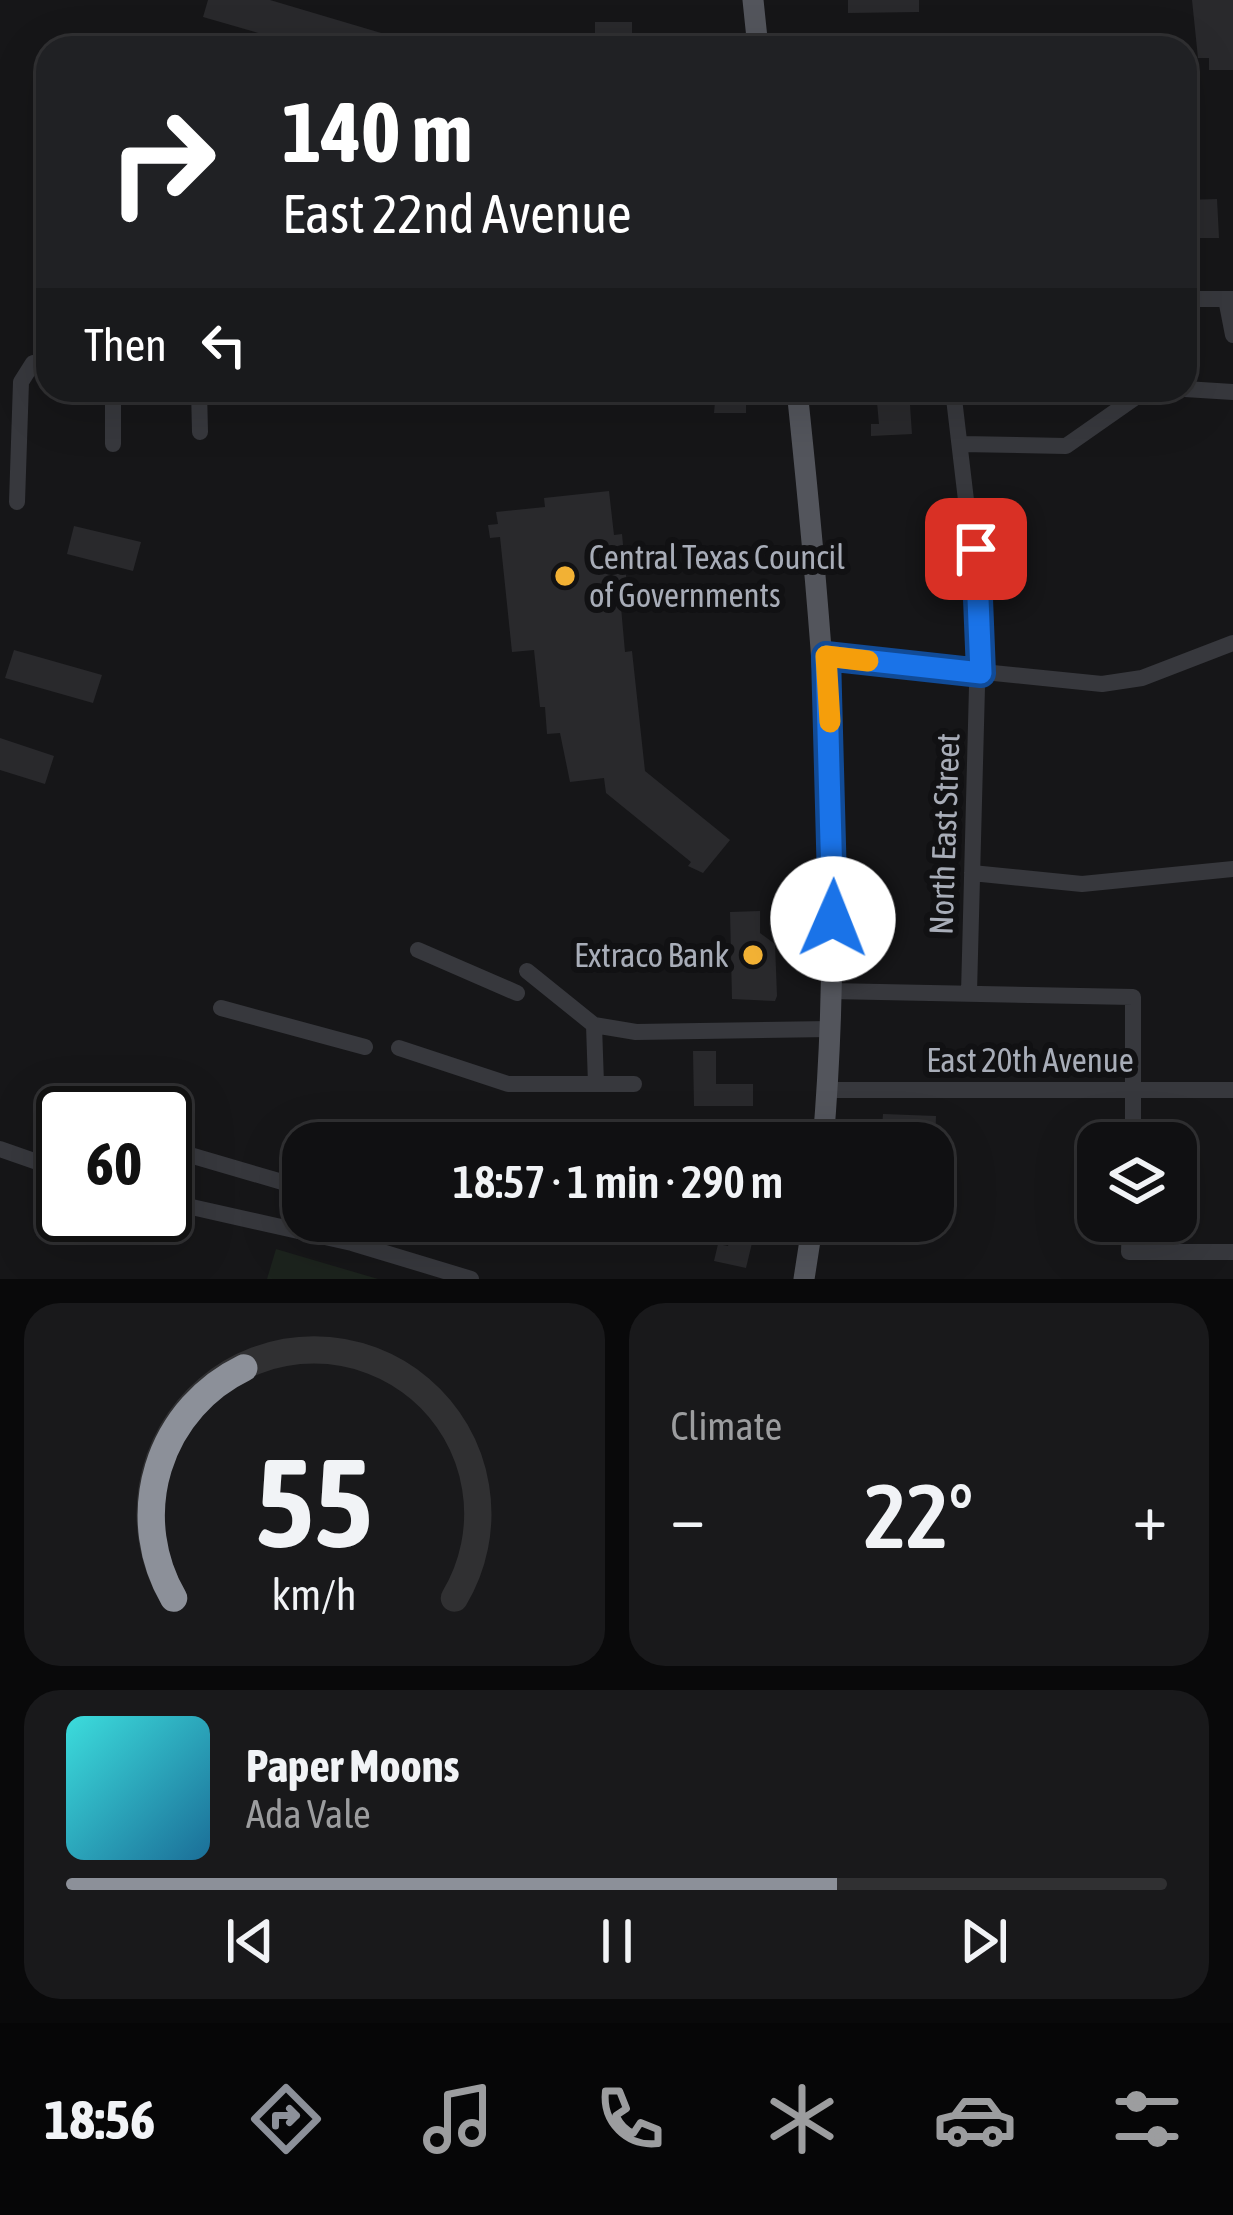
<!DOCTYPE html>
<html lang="en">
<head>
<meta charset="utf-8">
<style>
	:root { --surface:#101012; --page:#19191b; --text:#f1f3f6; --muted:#9c9d9f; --line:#303032; --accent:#8c9099 }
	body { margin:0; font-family:"Asap Condensed",sans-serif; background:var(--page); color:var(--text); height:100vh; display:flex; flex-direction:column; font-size:45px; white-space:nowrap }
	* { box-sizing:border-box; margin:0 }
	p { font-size:39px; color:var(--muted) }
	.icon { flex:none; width:66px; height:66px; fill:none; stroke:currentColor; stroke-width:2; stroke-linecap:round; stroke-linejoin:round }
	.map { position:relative; height:1279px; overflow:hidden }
	.side { display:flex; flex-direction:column; gap:24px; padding:24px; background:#09090a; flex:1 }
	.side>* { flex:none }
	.guide { position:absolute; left:36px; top:36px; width:1161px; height:366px; border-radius:36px; box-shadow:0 12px 48px #0002,0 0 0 3px var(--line); background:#202124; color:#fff; overflow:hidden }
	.tools { position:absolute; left:1077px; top:1122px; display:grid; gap:24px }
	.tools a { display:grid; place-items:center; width:120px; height:120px; border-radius:24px; background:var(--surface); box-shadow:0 12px 48px #0002,0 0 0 3px var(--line); font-size:60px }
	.speed { position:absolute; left:36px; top:1086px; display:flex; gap:24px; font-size:60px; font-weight:700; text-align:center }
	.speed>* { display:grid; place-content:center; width:156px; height:156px; border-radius:50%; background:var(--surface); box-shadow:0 12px 48px #0002,0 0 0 3px var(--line); line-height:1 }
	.speed .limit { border:6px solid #111; border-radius:18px; background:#fff; color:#111 }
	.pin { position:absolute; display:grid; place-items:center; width:102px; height:102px; color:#fff; margin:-51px; border-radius:24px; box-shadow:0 6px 18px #0006 }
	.me { position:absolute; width:132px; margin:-66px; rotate:1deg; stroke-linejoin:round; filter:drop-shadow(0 0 9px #0008) }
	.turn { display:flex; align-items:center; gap:42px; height:252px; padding:0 48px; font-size:54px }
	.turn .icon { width:156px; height:156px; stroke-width:2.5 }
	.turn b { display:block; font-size:84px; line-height:102px }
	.then { display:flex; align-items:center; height:114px; padding:0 48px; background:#0003; gap:24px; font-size:45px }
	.big { font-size:90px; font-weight:600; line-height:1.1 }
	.side .widget { flex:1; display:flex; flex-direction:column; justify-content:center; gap:18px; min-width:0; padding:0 42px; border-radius:36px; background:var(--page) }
	.side .dial { align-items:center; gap:0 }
	.dial svg { height:312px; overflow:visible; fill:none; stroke:var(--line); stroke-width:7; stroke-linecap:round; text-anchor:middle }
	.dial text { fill:var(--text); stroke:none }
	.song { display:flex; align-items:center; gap:36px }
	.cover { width:144px; height:144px; border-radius:18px; background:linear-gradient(135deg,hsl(180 70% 55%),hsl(200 70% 35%)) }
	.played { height:12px; border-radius:6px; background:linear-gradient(90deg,var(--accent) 70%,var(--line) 70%) }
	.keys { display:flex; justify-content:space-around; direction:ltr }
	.heat { display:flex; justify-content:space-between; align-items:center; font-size:66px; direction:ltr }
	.side .tiles { flex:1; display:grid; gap:24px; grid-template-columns:1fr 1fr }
	.widget:last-child { grid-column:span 2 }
	.trip { position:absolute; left:282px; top:1122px; width:672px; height:120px; border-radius:36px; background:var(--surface); box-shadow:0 12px 48px #0002,0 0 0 3px var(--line); font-weight:600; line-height:120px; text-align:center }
	.dock { display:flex; height:192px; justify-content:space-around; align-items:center; background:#060607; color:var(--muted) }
	.dock .icon { width:84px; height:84px }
	.dock .selected { color:var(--accent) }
	.dock b { font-size:54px; color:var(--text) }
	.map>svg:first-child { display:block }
	.green { fill:#1c231d }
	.building { fill:#29292c }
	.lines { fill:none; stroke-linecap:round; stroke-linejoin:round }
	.minor { stroke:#37383d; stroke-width:16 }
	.major { stroke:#53555c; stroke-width:21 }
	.route-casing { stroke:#114b97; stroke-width:30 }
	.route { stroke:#1a73e8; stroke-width:21 }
	.slow { stroke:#f59e0b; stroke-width:21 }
	.poi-dot { fill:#f2b134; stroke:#111113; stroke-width:4.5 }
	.labels { text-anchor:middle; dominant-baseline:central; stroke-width:12; stroke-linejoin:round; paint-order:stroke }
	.poi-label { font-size:33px; fill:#a8adb8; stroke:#111113; text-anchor:start }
	.street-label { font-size:33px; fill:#a8adb8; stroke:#111113 }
</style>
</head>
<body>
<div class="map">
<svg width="1233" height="1279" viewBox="0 0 1233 1279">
	<rect width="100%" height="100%" fill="#161618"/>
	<path class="green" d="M276 1249 378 1279H267Z"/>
	<path class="building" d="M208 0H270L398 38 395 48H268L272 37 203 17Z
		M848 0H919V12L848 13Z
		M1192 0H1233V70H1209V58H1198Z
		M595 22H632V42H595Z
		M1217 199 1219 238H1185V200Z
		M716 390 746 392V413H714Z
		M909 390 912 434 871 436V424H879L877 402H888L887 391Z
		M609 491 614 535 622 534 629 606 621 607 625 652 632 651 645 771 730 840 703 873 688 866 691 862 606 793 604 778 570 782 560 733 547 734 545 707H540L534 650 512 652 500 537 490 538 488 525 498 524 496 512 545 507 544 498Z
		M74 526 141 542 133 571 67 554Z
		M14 650 102 675 93 703 5 678Z
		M0 738 54 756 45 784 0 770Z
		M760 911V933L775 944 777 996 775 1001 732 999 730 912Z
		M693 1051H716V1084H753V1106H694Z
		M883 1114 936 1116 935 1143 881 1142Z
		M730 1238 752 1243 746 1268 714 1261 718 1244 728 1246Z"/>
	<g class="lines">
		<path class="minor" d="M1185 299H1233
			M1226 299 1233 335
			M1185 389 1233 392
			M113 390V444
			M199 390 200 432
			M953 390 979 610 969 993
			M961 444 1066 446 1136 397 1165 390
			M17 502 21 382 33 363 48 360
			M826 656 1102 684 1142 678 1233 643
			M972 873 1082 884 1233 869
			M418 950 517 993
			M527 971 594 1025
			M830 991 1133 997V1143
			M221 1008 365 1047
			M399 1048 508 1084H596L594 1025 636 1032 830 1029
			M596 1084H634
			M826 1090H1233
			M0 1149 63 1171
			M183 1153 296 1186
			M165 1201 352 1243 471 1279
			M1130 1221 1129 1252H1233"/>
		<path class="major" d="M753 0 758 48
			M797 390C824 646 845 885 823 1143
			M804 1279 813 1221"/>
	</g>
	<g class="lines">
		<defs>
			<path id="route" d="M833 919 826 656 981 673 976 549"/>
		</defs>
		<use href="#route" class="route-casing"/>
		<use href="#route" class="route"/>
		<path class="slow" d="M830 722 826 656 868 661"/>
	</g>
	<g class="poi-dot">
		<circle cx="565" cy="576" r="12"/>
		<circle cx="753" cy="955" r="12"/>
	</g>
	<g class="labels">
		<g class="poi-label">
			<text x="589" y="557">Central Texas Council<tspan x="589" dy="38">of Governments</tspan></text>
			<text x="729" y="955" text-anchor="end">Extraco Bank</text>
		</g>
		<g class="street-label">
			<text transform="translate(944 834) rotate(-88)">North East Street</text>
			<text x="1030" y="1060">East 20th Avenue</text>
		</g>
	</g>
</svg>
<div class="tools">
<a><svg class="icon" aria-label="layers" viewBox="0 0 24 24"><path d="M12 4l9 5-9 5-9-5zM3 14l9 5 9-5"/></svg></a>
</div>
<div class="speed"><div class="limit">60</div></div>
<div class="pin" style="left:976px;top:549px;background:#d93025"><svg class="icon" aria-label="arrive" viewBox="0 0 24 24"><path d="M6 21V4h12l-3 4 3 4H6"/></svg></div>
<svg class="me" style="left:833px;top:919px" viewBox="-20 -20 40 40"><circle r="19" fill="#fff"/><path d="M0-13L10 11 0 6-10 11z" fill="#1a73e8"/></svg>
<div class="trip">18:57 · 1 min · 290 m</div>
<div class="guide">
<div class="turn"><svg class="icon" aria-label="right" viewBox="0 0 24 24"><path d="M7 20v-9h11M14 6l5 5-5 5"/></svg><div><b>140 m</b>East 22nd Avenue</div></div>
<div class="then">Then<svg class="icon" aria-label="left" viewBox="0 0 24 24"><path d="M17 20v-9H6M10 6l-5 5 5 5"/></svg></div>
</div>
</div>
<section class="side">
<div class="tiles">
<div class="widget dial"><svg viewBox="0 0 100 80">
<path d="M14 69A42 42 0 1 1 86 69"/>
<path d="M14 69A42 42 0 0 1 32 10" stroke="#8c9099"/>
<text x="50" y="56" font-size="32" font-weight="700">55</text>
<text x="50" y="72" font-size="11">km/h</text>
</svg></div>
<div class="widget"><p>Climate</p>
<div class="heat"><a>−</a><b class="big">22°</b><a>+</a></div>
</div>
<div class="widget">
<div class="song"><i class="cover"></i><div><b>Paper Moons</b><p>Ada Vale</p></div></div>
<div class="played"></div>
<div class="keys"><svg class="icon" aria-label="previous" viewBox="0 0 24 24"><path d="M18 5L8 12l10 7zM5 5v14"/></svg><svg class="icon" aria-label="pause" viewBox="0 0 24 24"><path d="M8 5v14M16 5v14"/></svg><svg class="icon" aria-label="next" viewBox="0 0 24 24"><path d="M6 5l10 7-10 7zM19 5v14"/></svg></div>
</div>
</div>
</section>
<nav class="dock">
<b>18:56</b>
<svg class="icon selected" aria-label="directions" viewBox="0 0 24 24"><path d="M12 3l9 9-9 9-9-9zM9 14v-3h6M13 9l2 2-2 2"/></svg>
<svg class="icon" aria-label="music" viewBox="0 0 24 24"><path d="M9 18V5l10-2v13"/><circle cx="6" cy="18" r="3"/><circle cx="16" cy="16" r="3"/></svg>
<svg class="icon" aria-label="phone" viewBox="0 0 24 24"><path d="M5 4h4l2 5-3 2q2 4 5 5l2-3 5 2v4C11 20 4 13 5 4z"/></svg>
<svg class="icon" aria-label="climate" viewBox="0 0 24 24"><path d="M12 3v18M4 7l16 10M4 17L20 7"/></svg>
<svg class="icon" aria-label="car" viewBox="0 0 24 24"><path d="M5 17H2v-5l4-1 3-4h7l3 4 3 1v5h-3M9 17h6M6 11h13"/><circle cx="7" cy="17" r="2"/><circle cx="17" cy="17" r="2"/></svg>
<svg class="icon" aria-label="filters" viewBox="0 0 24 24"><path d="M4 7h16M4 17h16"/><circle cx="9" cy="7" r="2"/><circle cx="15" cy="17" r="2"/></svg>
</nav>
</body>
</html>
